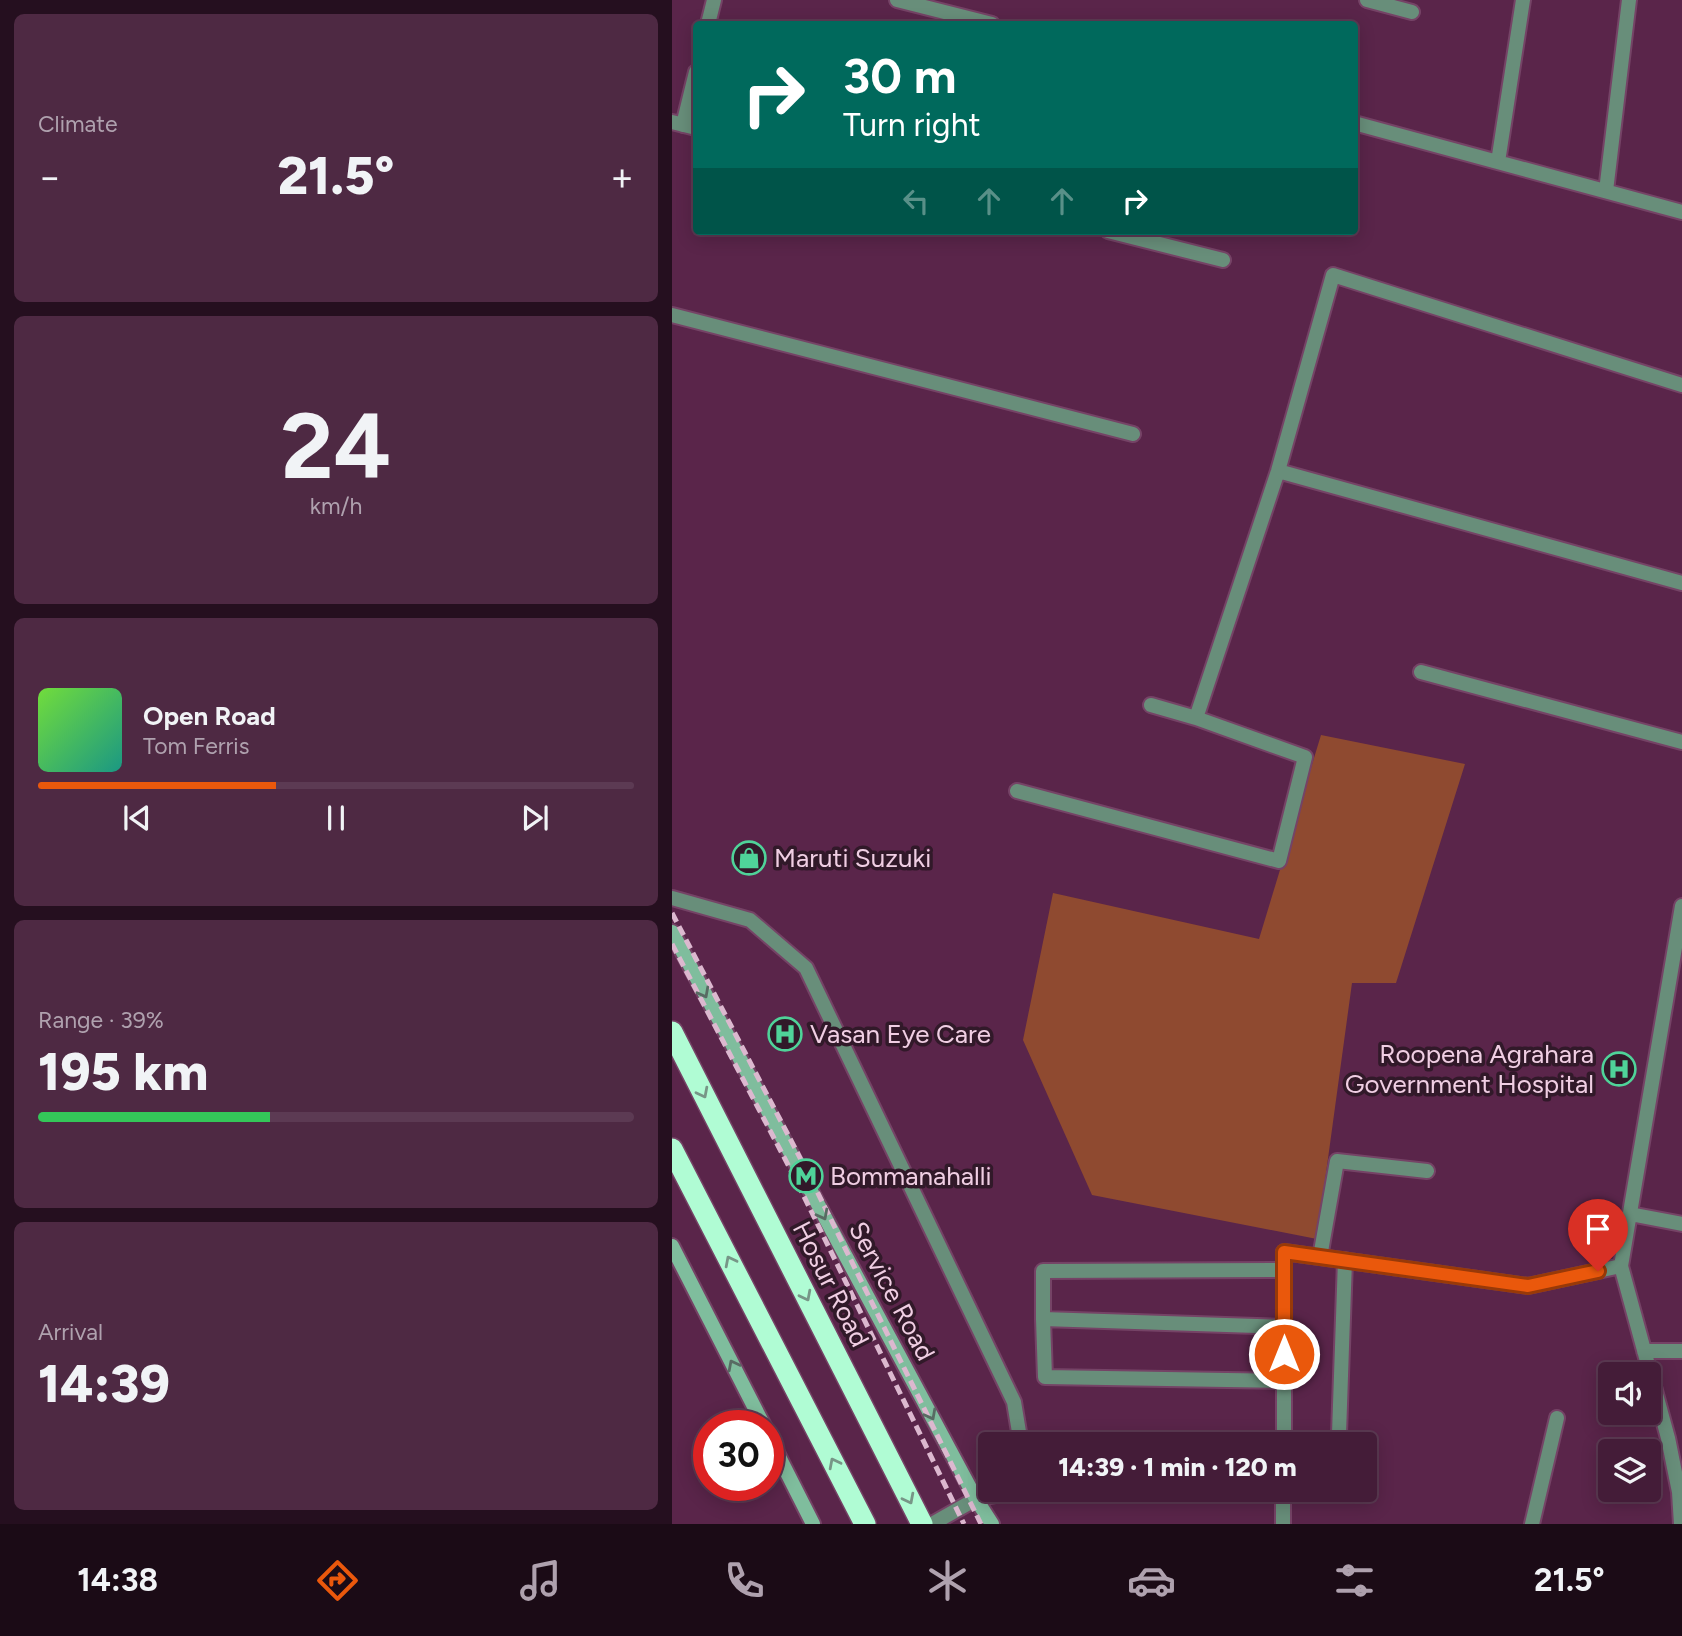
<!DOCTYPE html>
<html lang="en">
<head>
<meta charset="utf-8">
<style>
	:root { --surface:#441c38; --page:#4e2943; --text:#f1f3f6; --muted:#afa1ae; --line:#5c3a53; --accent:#ea580c }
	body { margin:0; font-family:Figtree,sans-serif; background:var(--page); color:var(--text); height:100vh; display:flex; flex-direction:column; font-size:26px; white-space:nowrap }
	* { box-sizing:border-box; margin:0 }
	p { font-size:23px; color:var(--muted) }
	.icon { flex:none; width:38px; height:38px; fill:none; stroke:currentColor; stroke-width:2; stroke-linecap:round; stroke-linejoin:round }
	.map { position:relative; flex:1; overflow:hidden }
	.panel { display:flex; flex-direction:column; gap:14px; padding:14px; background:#250f1f; width:672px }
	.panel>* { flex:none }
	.top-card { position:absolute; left:21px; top:21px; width:665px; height:214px; border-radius:7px; box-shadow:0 4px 18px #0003,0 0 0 2px var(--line); background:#00695c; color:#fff; overflow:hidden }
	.buttons { position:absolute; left:926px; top:1362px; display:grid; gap:14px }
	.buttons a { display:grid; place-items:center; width:63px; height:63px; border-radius:7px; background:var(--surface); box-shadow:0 4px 18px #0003,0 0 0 2px var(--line); font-size:35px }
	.speed { position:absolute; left:21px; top:1410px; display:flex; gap:14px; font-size:35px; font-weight:700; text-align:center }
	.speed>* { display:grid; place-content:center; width:91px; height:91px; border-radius:50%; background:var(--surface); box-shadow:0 4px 18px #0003,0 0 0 2px var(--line); line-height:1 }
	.speed .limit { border:10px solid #d22; background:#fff; color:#111 }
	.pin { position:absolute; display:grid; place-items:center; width:60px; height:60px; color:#fff; margin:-72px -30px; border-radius:50% 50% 50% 0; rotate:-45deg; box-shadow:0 0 7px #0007 }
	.pin .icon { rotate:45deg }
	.me { position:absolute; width:77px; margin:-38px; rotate:0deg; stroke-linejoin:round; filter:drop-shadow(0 0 5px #0008) }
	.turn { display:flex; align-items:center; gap:24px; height:147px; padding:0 35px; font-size:32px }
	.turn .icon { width:91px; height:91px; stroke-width:2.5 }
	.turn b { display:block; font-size:49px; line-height:60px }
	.lanes { display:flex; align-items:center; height:66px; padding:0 35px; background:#0003; justify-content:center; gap:35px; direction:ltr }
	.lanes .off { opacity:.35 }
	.big { font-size:52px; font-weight:800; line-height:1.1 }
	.panel .card { flex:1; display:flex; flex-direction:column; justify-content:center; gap:10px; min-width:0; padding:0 24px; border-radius:10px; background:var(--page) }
	.panel .dial { align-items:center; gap:0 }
	.dial b { font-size:91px; line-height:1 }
	.song { display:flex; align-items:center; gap:21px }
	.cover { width:84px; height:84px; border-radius:10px; background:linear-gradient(135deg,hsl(100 70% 55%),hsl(170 70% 35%)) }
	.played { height:7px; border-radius:4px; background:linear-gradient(90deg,var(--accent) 40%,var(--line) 40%) }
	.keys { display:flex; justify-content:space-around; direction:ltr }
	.heat { display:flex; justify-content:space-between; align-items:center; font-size:38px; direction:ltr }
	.charge { height:10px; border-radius:5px; background:linear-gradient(90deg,#34c759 39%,var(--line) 0) }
	.trip { position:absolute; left:306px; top:1432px; width:399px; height:70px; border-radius:7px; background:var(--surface); box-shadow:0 4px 18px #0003,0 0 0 2px var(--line); font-weight:800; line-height:70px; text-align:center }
	.tabs { display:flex; height:112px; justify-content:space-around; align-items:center; background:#1b0b16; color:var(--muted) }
	.tabs .icon { width:49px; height:49px }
	.tabs .active { color:var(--accent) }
	.tabs b { font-size:32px; color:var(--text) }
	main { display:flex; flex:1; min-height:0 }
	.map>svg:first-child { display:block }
	.green { fill:#8f4a30 }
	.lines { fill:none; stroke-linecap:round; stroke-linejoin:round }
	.street-casing { stroke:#754366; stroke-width:18 }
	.secondary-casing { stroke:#754366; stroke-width:18 }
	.highway-casing { stroke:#754366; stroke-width:24 }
	.street { stroke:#688e7a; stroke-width:14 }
	.secondary { stroke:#7fbd9d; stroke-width:14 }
	.highway { stroke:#b0fcd4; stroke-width:21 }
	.rail { stroke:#dcb8cf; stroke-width:5; stroke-dasharray:10 5; stroke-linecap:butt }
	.oneway { stroke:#586b63 }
	.oneway2 { stroke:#779687 }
	.route-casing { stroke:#983908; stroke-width:18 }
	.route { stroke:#ea580c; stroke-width:12 }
	.labels { text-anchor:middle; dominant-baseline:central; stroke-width:7; stroke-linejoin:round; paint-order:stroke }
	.poi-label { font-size:26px; fill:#f0cee3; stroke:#311929; text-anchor:start }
	.street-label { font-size:26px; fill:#f0cee3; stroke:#311929 }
</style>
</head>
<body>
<main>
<section class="panel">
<div class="card"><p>Climate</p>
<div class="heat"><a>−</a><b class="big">21.5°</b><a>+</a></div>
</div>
<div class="card dial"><b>24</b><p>km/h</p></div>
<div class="card">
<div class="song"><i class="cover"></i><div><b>Open Road</b><p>Tom Ferris</p></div></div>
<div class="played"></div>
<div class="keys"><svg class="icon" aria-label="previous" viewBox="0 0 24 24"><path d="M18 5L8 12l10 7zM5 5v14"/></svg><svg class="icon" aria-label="pause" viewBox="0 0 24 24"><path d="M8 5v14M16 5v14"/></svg><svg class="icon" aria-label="next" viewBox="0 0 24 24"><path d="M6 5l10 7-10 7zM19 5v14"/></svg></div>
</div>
<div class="card"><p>Range · 39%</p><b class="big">195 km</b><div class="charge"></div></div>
<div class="card"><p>Arrival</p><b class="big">14:39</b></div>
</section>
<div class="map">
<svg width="1010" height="1524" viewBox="0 0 1010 1524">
	<rect width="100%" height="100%" fill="#5a254a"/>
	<path class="green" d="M649 735 793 764 724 983H680L645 1239 420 1195 351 1040 381 893 587 939Z"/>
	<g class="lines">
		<defs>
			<path id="street" d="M225 0 320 24
				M695 0 740 12
				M36 24 42 0
				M0 122 24 128
				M682 123 1010 212
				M11 125 24 72
				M826 162 851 0
				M934 191 957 0
				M436 231 551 260
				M0 315 461 434
				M606 471 1010 583
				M749 672 1010 742
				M479 705 524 718
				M345 791 607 861 633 757 524 718 606 471 661 275 1010 385
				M0 898 78 920 134 968 342 1402 349 1444
				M958 1214 1010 1224
				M648 1257 665 1161 755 1171
				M371 1319V1271L612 1270
				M972 1351H1010
				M612 1381 373 1377 371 1319 612 1327
				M667 1434 673 1260
				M612 1444V1252L856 1286 949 1266
				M307 1498 358 1489
				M260 1524 304 1499 318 1487
				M611 1524V1489
				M860 1524 885 1418
				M1009 1524 1007 1492 996 1438 949 1266 1010 906"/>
			<path id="secondary" d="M0 932 304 1499 320 1524
				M0 1246 92 1426
				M96 1435 141 1524"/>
			<path id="highway" d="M0 1032 250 1524
				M0 1149 193 1524"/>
		</defs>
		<use href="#street" class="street-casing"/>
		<use href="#secondary" class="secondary-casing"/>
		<use href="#highway" class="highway-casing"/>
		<use href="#street" class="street"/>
		<use href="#secondary" class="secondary"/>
		<use href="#highway" class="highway"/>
		<path class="rail" d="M0 913 136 1173 309 1524
			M0 944 123 1178 292 1524"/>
	</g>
	<defs><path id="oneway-chevron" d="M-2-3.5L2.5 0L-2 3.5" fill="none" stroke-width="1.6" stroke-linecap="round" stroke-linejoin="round" transform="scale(1.75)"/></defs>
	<g class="oneway">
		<use href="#oneway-chevron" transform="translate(32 993) rotate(62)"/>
		<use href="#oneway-chevron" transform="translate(151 1215) rotate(62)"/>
		<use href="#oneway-chevron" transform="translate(61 1365) rotate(-117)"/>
		<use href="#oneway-chevron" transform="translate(259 1415) rotate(62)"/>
	</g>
	<g class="oneway2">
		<use href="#oneway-chevron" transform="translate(31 1093) rotate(63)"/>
		<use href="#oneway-chevron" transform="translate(58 1261) rotate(-117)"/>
		<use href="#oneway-chevron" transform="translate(134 1296) rotate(63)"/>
		<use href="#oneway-chevron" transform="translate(162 1463) rotate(-117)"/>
		<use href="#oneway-chevron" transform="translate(237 1499) rotate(63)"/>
	</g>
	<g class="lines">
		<defs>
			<path id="route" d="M612 1354V1252L856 1286 926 1271"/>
		</defs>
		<use href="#route" class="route-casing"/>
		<use href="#route" class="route"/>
	</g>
	<defs>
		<symbol id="shop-ring" viewBox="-11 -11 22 22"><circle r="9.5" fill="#311929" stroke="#4fd399" stroke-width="1.5"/><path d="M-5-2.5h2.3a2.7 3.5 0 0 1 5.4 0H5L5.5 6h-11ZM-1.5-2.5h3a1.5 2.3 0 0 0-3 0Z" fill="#4fd399"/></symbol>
		<symbol id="hospital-ring" viewBox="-11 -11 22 22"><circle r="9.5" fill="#311929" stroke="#4fd399" stroke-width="1.5"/><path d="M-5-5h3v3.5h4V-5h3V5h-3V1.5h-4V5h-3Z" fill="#4fd399"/></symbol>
		<symbol id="metro-ring" viewBox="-11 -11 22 22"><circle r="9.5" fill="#311929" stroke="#4fd399" stroke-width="1.5"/><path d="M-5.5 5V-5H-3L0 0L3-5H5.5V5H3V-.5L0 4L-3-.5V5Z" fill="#4fd399"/></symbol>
	</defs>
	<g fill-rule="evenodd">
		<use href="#shop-ring" x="58" y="839" width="38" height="38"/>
		<use href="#hospital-ring" x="94" y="1015" width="38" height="38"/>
		<use href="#hospital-ring" x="928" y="1050" width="38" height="38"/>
		<use href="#metro-ring" x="115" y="1157" width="38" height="38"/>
	</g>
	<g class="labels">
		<g class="poi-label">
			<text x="102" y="858">Maruti Suzuki</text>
			<text x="138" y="1034">Vasan Eye Care</text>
			<text x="922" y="1054" text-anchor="end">Roopena Agrahara<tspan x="922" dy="30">Government Hospital</tspan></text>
			<text x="158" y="1176">Bommanahalli</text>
		</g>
		<g class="street-label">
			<text transform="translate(159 1284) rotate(63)">Hosur Road</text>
			<text transform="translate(220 1291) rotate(62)">Service Road</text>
		</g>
	</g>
</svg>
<div class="buttons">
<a><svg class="icon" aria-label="sound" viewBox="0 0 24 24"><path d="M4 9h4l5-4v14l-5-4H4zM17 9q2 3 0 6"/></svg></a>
<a><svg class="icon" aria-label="layers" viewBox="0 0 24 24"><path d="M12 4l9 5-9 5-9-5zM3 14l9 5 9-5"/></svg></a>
</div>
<div class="speed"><div class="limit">30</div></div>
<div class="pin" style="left:926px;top:1271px;background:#d93025"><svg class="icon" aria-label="arrive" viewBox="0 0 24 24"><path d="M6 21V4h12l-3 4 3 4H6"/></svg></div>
<svg class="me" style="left:612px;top:1354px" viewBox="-20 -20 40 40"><circle r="17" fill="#ea580c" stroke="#fff" stroke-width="3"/><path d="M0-11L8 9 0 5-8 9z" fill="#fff"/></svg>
<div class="trip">14:39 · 1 min · 120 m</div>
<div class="top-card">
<div class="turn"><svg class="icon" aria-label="right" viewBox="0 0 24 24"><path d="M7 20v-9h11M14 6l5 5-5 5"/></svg><div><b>30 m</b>Turn right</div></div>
<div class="lanes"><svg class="icon off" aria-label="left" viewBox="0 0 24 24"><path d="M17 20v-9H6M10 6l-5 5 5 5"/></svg><svg class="icon off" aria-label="ahead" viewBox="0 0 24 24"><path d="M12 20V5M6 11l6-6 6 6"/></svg><svg class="icon off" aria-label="ahead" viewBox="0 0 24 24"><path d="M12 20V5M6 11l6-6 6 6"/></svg><svg class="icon" aria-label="right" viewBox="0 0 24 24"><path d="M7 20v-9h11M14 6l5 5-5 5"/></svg></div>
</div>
</div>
</main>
<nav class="tabs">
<b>14:38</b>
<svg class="icon active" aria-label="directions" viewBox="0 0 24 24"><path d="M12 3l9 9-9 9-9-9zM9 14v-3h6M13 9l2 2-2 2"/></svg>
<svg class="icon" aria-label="music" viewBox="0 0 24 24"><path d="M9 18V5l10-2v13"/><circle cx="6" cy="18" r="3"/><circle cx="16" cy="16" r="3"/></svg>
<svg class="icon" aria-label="phone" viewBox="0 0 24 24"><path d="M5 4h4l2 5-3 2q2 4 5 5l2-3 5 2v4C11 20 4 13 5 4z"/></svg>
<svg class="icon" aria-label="climate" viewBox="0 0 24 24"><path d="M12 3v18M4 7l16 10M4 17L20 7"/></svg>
<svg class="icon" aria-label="car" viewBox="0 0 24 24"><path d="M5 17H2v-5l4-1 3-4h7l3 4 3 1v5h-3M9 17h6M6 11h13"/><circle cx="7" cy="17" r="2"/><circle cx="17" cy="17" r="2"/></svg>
<svg class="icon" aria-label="filters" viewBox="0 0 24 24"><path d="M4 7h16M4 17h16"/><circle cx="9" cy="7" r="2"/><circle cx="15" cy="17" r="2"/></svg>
<b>21.5°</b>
</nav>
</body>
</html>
